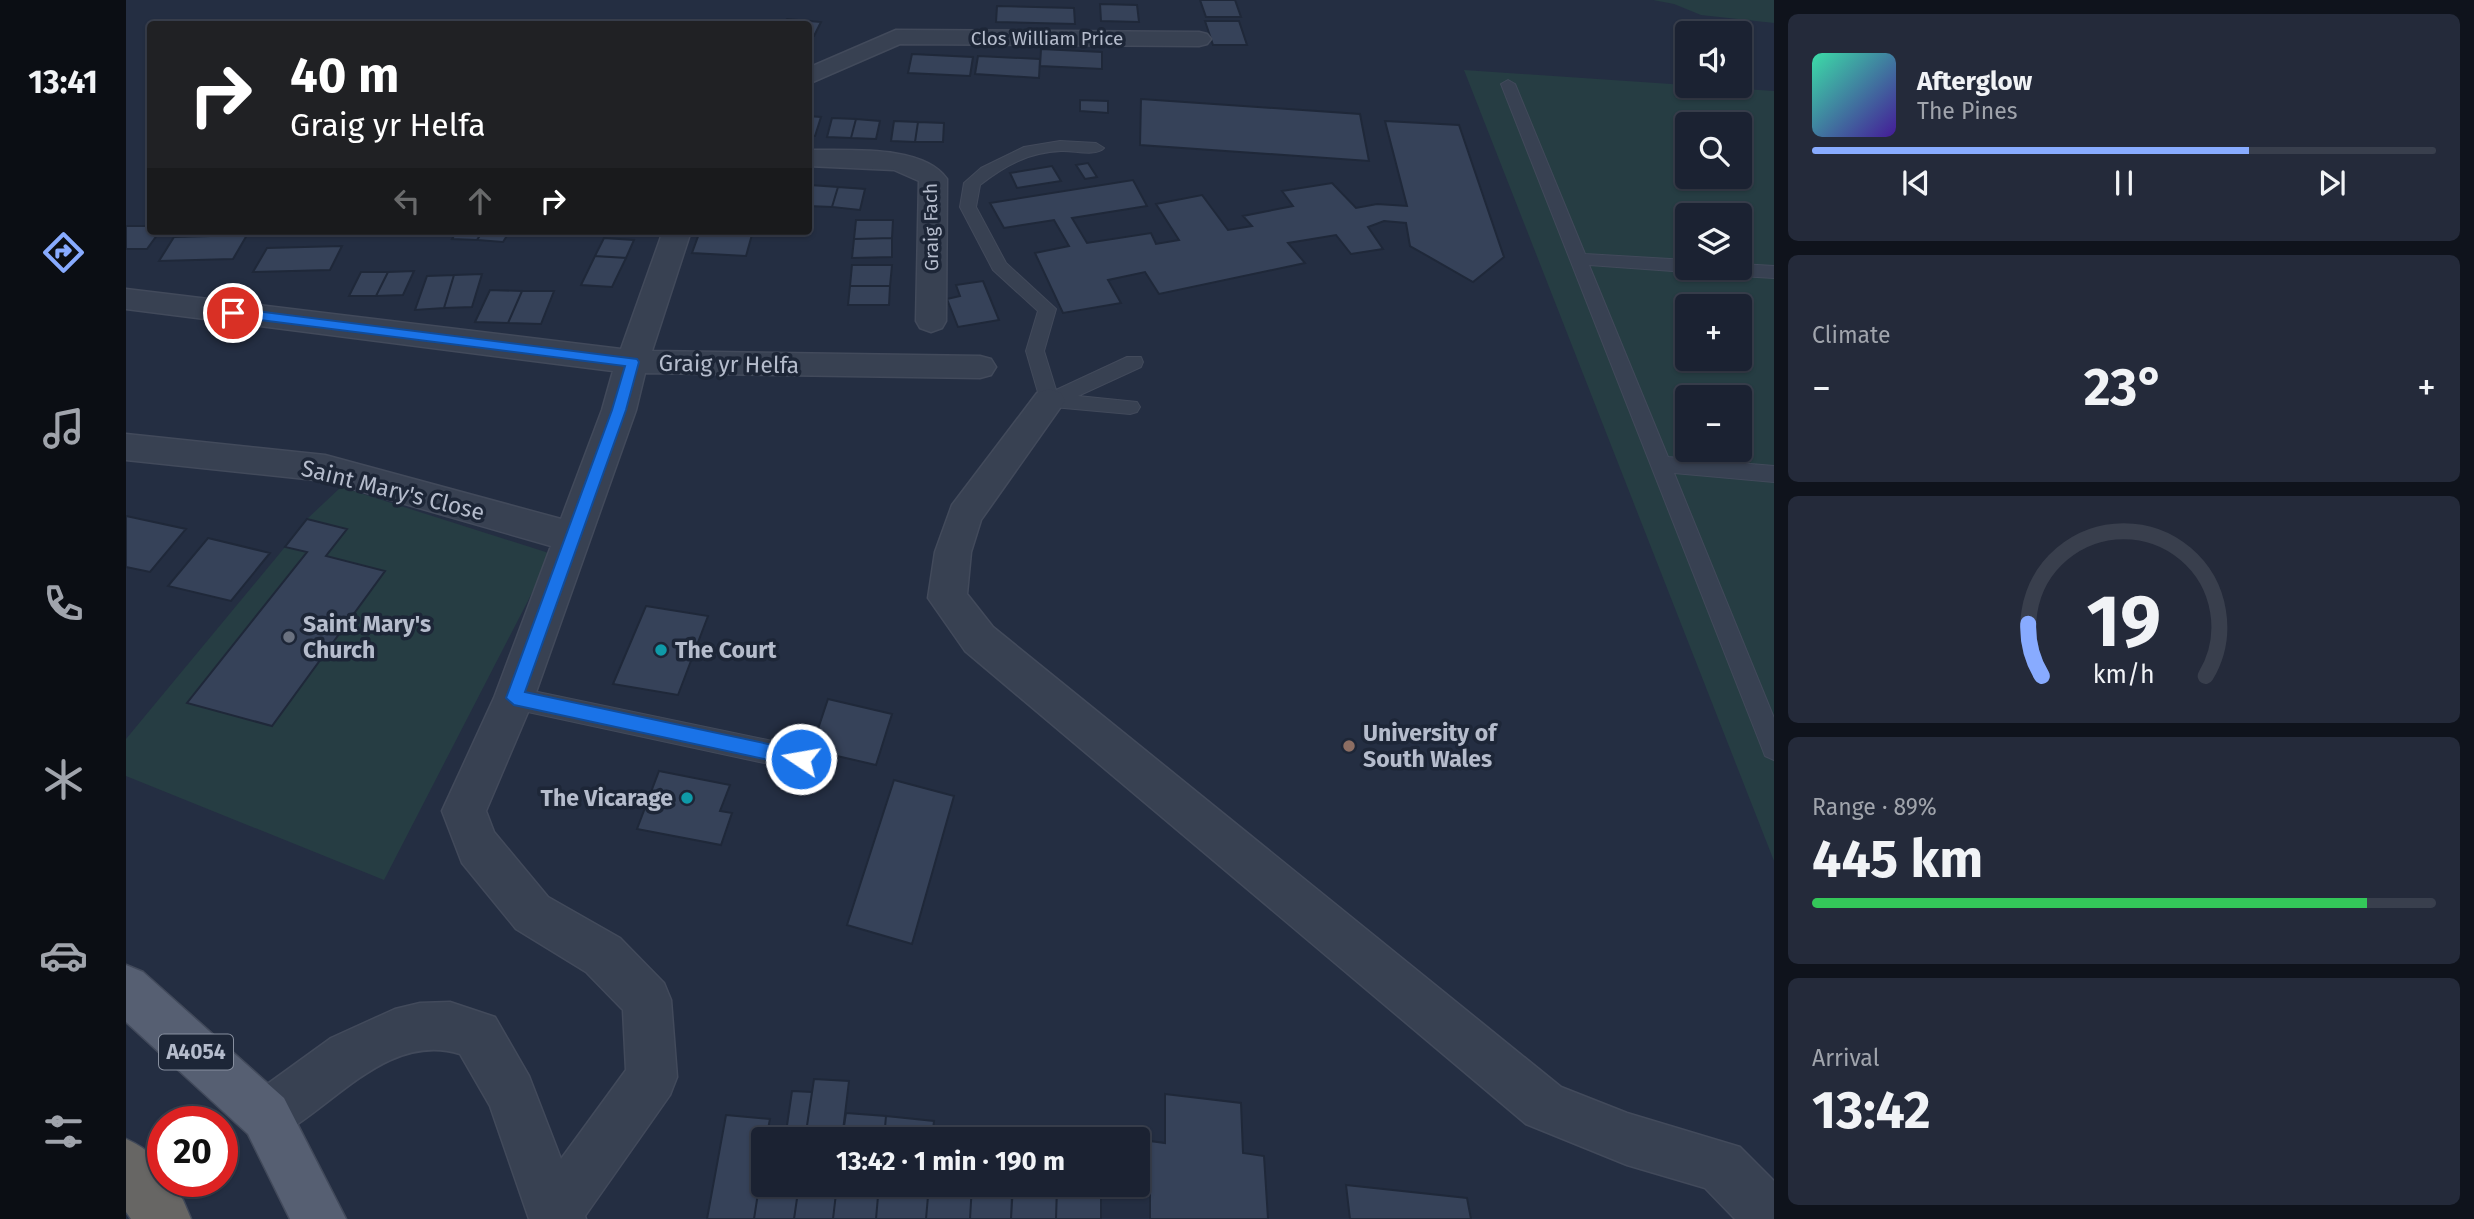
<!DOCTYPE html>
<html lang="en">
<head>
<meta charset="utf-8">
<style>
	:root { --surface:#1b2232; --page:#242a3a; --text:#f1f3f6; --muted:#a0a4ac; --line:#393f4d; --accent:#88abff }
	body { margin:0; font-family:"Fira Sans",sans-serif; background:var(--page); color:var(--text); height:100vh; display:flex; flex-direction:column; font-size:26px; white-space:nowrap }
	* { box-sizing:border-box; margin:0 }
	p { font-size:23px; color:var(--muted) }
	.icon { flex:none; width:38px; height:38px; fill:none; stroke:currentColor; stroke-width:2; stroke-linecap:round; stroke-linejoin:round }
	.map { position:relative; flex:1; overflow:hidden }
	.details { display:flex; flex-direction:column; gap:14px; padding:14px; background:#0f131c; width:700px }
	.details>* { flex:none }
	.banner { position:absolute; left:21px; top:21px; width:665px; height:214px; border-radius:7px; box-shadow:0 2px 5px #0004,0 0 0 2px var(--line); background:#202124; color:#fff; overflow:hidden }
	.buttons { position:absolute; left:1549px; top:21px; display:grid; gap:14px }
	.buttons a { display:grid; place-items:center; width:77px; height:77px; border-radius:7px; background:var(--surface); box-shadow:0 2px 5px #0004,0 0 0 2px var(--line); font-size:35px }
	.speed { position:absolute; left:21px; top:1106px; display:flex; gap:14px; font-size:35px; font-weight:700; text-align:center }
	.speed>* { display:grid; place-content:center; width:91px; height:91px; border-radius:50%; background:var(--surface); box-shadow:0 2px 5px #0004,0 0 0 2px var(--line); line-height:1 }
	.speed .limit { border:10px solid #d22; background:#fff; color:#111 }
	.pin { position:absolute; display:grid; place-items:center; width:60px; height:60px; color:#fff; margin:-30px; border:4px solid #fff; border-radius:50%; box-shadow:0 2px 7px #0007 }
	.me { position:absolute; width:77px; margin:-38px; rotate:282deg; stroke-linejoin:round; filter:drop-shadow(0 0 5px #0008) }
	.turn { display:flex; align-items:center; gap:24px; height:147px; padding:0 28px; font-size:32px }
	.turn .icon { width:91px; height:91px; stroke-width:2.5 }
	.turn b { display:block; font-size:49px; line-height:60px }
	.lanes { display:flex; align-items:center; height:66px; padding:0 28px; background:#0003; justify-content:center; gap:35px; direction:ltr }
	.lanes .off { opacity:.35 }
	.big { font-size:52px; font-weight:700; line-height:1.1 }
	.details .card { flex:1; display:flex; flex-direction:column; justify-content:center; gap:10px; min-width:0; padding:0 24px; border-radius:10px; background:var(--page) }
	.details .dial { align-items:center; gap:0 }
	.dial svg { height:182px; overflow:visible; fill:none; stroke:var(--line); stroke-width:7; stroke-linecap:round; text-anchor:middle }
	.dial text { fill:var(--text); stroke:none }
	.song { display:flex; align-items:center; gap:21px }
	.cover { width:84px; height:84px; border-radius:10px; background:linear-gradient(135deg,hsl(160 70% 55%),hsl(260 70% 35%)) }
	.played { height:7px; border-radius:4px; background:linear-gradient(90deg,var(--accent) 70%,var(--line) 70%) }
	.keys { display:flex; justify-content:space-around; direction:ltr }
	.heat { display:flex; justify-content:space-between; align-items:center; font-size:38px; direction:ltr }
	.charge { height:10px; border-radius:5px; background:linear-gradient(90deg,#34c759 89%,var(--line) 0) }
	.trip { position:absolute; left:625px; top:1127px; width:399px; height:70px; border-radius:7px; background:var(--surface); box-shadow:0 2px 5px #0004,0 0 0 2px var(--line); font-weight:700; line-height:70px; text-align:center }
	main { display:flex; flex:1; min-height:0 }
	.menu { display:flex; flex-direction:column; width:126px; justify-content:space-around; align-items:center; background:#0b0e14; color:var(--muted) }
	.menu .icon { width:49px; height:49px }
	.menu .active { color:var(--accent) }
	.menu b { font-size:32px; color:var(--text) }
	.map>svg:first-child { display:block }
	.green { fill:#263d43; fill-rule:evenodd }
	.building { fill:#364259; stroke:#1f2839; stroke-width:2 }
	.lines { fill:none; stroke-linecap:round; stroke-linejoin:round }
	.service-casing { stroke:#424a5b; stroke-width:2 }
	.minor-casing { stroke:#424a5b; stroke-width:3 }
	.primary-casing { stroke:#424a5b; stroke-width:3 }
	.trunk-casing { stroke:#404959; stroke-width:3 }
	.service { fill:#384152; fill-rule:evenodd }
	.minor { fill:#384152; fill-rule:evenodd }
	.primary { fill:#565f72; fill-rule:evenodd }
	.trunk { fill:#676664; fill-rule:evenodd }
	.route { fill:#1a73e8; stroke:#114b97; stroke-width:2 }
	.worship-dot { fill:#6b7280; stroke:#1d2637; stroke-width:2.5 }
	.culture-dot { fill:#0f9aa8; stroke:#1d2637; stroke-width:2.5 }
	.education-dot { fill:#8d6e63; stroke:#1d2637; stroke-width:2.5 }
	.labels { text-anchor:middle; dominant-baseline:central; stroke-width:7; stroke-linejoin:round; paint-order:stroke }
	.far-street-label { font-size:19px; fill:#b5bccc; stroke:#1d2637 }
	.shield { fill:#1d2637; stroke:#878f9f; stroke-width:2 }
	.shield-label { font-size:21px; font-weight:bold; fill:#b5bccc }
	.street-label { font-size:23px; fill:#b5bccc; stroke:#1d2637 }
	.poi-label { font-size:23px; font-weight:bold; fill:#b5bccc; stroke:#1d2637; text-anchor:start }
</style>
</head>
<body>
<main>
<nav class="menu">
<b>13:41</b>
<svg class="icon active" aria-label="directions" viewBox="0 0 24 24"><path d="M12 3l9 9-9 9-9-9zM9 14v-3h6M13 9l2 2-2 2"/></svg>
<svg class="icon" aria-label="music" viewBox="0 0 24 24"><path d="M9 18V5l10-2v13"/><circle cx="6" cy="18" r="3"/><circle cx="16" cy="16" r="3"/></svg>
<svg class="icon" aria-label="phone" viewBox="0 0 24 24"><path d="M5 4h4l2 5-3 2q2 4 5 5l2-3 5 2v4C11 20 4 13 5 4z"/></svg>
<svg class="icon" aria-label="climate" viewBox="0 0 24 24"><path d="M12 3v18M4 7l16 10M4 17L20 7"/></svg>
<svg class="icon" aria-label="car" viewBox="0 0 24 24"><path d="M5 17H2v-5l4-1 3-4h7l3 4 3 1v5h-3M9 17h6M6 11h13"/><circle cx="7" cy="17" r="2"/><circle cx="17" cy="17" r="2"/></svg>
<svg class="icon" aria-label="filters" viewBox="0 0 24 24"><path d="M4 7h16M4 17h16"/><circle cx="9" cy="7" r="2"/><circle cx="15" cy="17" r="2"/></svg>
</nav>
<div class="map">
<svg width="1648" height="1219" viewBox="0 0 1648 1219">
	<rect width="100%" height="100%" fill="#242e42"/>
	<path class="green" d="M1527 0H1648V23L1575 15 1548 4Z
		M1338 70 1648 91V861ZM1561 124H1614V177H1561ZM1561 215H1614V268H1561ZM1561 306H1614V359H1561ZM1561 397H1614V450H1561Z
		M215 487 426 554 258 880 0 776V739L159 547 181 552 62 703 146 726 259 571 200 556 221 529 181 519Z"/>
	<path class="building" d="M1074 0H1109L1115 17H1080Z
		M974 4 1011 5 1013 22 975 21Z
		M871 6 948 8 949 24 870 22Z
		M661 19 695 22 688 36H682V24H658Z
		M1079 21H1113L1121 45H1087Z
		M915 49 976 52V69L914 66Z
		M786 54 847 57 844 76 782 73Z
		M852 56 914 59 913 78 849 74Z
		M1015 99 1234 114 1243 161 1014 145Z
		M954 100 982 101V113L954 111Z
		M682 116 695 117 689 136H682Z
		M706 118 730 119 725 138 701 137Z
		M730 119 754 121 750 139 725 138Z
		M768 121 792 122 789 142 765 141Z
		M1259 121 1333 125 1378 257 1347 282 1284 246 1280 223 1258 221 1242 227 1257 249 1225 254 1210 235 1162 243 1179 263 1033 294 1019 272 982 280 995 303 937 313 909 253 943 246 928 220 878 228 864 203 1007 180 1021 206 946 218 961 243 1025 233 1030 244 1053 240 1030 204 1076 195 1102 230 1126 226 1117 216 1167 206 1156 191 1206 183 1230 208 1251 204 1281 206Z
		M792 122 818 123 817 142H789Z
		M962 163 971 177 959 179 950 165Z
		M926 166 935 181 891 188 884 173Z
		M684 185 712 187 706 207 682 206Z
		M712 187 739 189 734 210 706 207Z
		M730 220H767L766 238 728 239Z
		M0 226H24V231H34L21 249H0Z
		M331 231H357L351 240 326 239Z
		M357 231H384L377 242 351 240Z
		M426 231H453L450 236 424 235Z
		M574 231H627L620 256 566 253Z
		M121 235 107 259 33 261 48 237Z
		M478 238 508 240 500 258 469 256Z
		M766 238V257L726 258 728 239Z
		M216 246 204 270 127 272 141 248Z
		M469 256 500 258 486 287 455 285Z
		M726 265H766L764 286H724Z
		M288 271 277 295 250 296 262 272Z
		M235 272H262L250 296H223Z
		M356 274 346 307 318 308 328 275Z
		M328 275 318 308 289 310 301 276Z
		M857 281 873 320 832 327 821 299 834 296 830 285Z
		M724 286H764L763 305H722Z
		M364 290 396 291 382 323 349 322Z
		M396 291H428L415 324 382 323Z
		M0 516 60 529 24 572 0 567Z
		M181 519 221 529 200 556 259 571 146 726 61 703 181 552 159 547Z
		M82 538 144 553 105 601 42 586Z
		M520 606 582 616 552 695 487 684Z
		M702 699 766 714 750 765 685 750Z
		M533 771 604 785 594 811 606 813 595 845 511 829Z
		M768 780 828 796 786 944 721 925Z
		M688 1079 723 1081 716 1139H679Z
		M666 1091 686 1092 679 1139H659Z
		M1039 1094 1115 1103 1117 1153 1138 1156 1142 1219H1024V1141L1039 1143Z
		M720 1113 760 1116 758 1139H716Z
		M600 1115 644 1119 640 1139H637V1161L628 1219H581Z
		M760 1116 808 1121 806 1139H758Z
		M848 1133 873 1136V1139H848Z
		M637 1161V1185H673L668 1219H628Z
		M673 1185H711L707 1219H668Z
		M711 1185H753L750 1219H707Z
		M753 1185H803L800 1219H750Z
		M803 1185H846L844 1219H800Z
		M846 1185H871V1194L886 1196 885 1219H844Z
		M887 1185H917L931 1189 930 1219H885Z
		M931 1185H962L975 1188V1219H930Z
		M1220 1185 1341 1198 1345 1219H1224Z"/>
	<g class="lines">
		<defs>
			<path id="service" d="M1382 80 1389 84 1459 254 1561 260V268H1569L1561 272 1463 265 1542 457 1648 466V482L1548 473 1648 718V760L1639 756 1636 748 1375 84Z
				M934 141 970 143 978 148C969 157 948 150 935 151 903 152 878 166 854 185L850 207 880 263 930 309 918 351 930 390 1001 357H1015L1017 362 1015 367 952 396 1011 402 1014 407 1011 412 1004 414 916 406 900 351 912 311 867 270 834 207 838 183 855 168 898 147Z
				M1614 264 1648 266V278L1581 274 1572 268H1614Z
				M388 687 675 747 684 751 688 759 684 767 675 771 388 709 379 706 376 698 379 690Z"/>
			<path id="minor" d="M770 30 1073 32 1081 34 1085 39 1081 44 1073 46 774 44 682 84V68Z
				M682 150C721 151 797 144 821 179L820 321 816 328 805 332 794 328 790 321 793 181 768 170 682 166Z
				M537 231H565L526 351 854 356 865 359 870 367 865 375 854 378 519 373 510 410 408 698 360 811 368 832 422 897 494 938 538 983 545 1000 551 1077 544 1095 459 1216 460 1219H403L364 1106 334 1054C258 1030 202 1116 140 1142L122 1134 114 1116 122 1098 205 1038 269 1009 294 1003 324 1002 369 1017 403 1076 435 1159 500 1070 497 1010 460 972 390 929 336 863 316 811 368 698 425 546 199 481 0 460V434L199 455 435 519 476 410 487 371 0 309V289L495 349Z
				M923 389 935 393 939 401 855 520 845 552 841 594 867 627 1435 1087 1501 1113 1614 1147 1648 1181V1219H1609L1579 1188 1501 1165 1400 1124 839 651 802 598 809 552 826 505 911 393Z"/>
			<path id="primary" d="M0 965 17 972 158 1098 220 1219H164L122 1134 0 1022Z"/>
			<path id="trunk" d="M0 1139C18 1147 37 1160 37 1181H44L57 1200 65 1219H5L0 1212Z"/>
		</defs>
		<use href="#service" class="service-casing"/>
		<use href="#minor" class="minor-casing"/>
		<use href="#primary" class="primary-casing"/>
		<use href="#trunk" class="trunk-casing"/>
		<use href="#service" class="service"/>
		<use href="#minor" class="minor"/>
		<use href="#primary" class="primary"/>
		<use href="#trunk" class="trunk"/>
	</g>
	<path class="route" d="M107 308 511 359 513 362 500 410 399 692 675 751 682 753 684 759 682 765 675 767 388 705 380 698 486 410 499 366 102 316 100 313Z"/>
	<circle class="worship-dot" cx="163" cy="637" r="7"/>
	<g class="culture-dot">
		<circle cx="535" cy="650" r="7"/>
		<circle cx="561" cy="798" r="7"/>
	</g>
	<circle class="education-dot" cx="1223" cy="746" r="7"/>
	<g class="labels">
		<g class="far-street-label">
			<text x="921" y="38">Clos William Price</text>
			<text transform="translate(805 227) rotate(-91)">Graig Fach</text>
		</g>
		<rect class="shield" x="33" y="1034.5" width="74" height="35" rx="5"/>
		<g class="shield-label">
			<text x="70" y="1052">A4054</text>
		</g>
		<g class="street-label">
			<text transform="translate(603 364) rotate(1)">Graig yr Helfa</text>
			<text transform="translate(267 490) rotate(14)">Saint Mary's Close</text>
		</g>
		<g class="poi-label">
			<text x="177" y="624">Saint Mary's<tspan x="177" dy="26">Church</tspan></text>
			<text x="549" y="650">The Court</text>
			<text x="1237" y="733">University of<tspan x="1237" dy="26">South Wales</tspan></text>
			<text x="547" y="798" text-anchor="end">The Vicarage</text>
		</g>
	</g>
</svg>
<div class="buttons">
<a><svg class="icon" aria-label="sound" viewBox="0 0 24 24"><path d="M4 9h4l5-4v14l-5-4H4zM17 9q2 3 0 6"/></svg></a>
<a><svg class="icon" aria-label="search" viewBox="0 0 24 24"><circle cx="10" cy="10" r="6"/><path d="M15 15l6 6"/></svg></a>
<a><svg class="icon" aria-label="layers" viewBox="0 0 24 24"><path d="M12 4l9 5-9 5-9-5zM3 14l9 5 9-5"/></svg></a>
<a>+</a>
<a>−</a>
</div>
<div class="speed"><div class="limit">20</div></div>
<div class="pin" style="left:107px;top:313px;background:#d93025"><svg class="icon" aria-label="arrive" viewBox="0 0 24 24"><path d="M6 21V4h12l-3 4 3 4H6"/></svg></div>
<svg class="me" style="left:675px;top:759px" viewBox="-20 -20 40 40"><circle r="17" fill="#1a73e8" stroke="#fff" stroke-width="3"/><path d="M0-11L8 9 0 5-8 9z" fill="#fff"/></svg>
<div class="trip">13:42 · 1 min · 190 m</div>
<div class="banner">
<div class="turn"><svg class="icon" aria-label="right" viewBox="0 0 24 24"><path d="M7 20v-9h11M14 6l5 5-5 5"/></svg><div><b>40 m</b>Graig yr Helfa</div></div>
<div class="lanes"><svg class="icon off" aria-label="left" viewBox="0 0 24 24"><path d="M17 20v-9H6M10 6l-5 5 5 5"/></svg><svg class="icon off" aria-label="ahead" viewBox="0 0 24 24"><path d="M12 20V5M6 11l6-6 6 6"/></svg><svg class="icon" aria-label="right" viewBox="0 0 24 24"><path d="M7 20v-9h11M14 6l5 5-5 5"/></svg></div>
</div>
</div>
<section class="details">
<div class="card">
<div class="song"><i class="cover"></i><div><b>Afterglow</b><p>The Pines</p></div></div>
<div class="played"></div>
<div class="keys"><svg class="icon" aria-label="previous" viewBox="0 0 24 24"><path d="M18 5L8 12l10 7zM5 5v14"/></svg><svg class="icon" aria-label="pause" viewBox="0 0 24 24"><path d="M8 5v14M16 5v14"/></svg><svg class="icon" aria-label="next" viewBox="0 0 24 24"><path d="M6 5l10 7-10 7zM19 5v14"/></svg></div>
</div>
<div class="card"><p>Climate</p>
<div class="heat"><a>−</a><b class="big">23°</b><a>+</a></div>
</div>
<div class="card dial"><svg viewBox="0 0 100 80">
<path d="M14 69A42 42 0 1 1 86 69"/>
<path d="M14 69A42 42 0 0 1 8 46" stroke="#88abff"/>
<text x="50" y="56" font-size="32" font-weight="700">19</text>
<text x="50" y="72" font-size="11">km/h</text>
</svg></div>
<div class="card"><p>Range · 89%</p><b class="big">445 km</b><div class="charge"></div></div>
<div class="card"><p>Arrival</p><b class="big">13:42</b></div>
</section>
</main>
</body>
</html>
